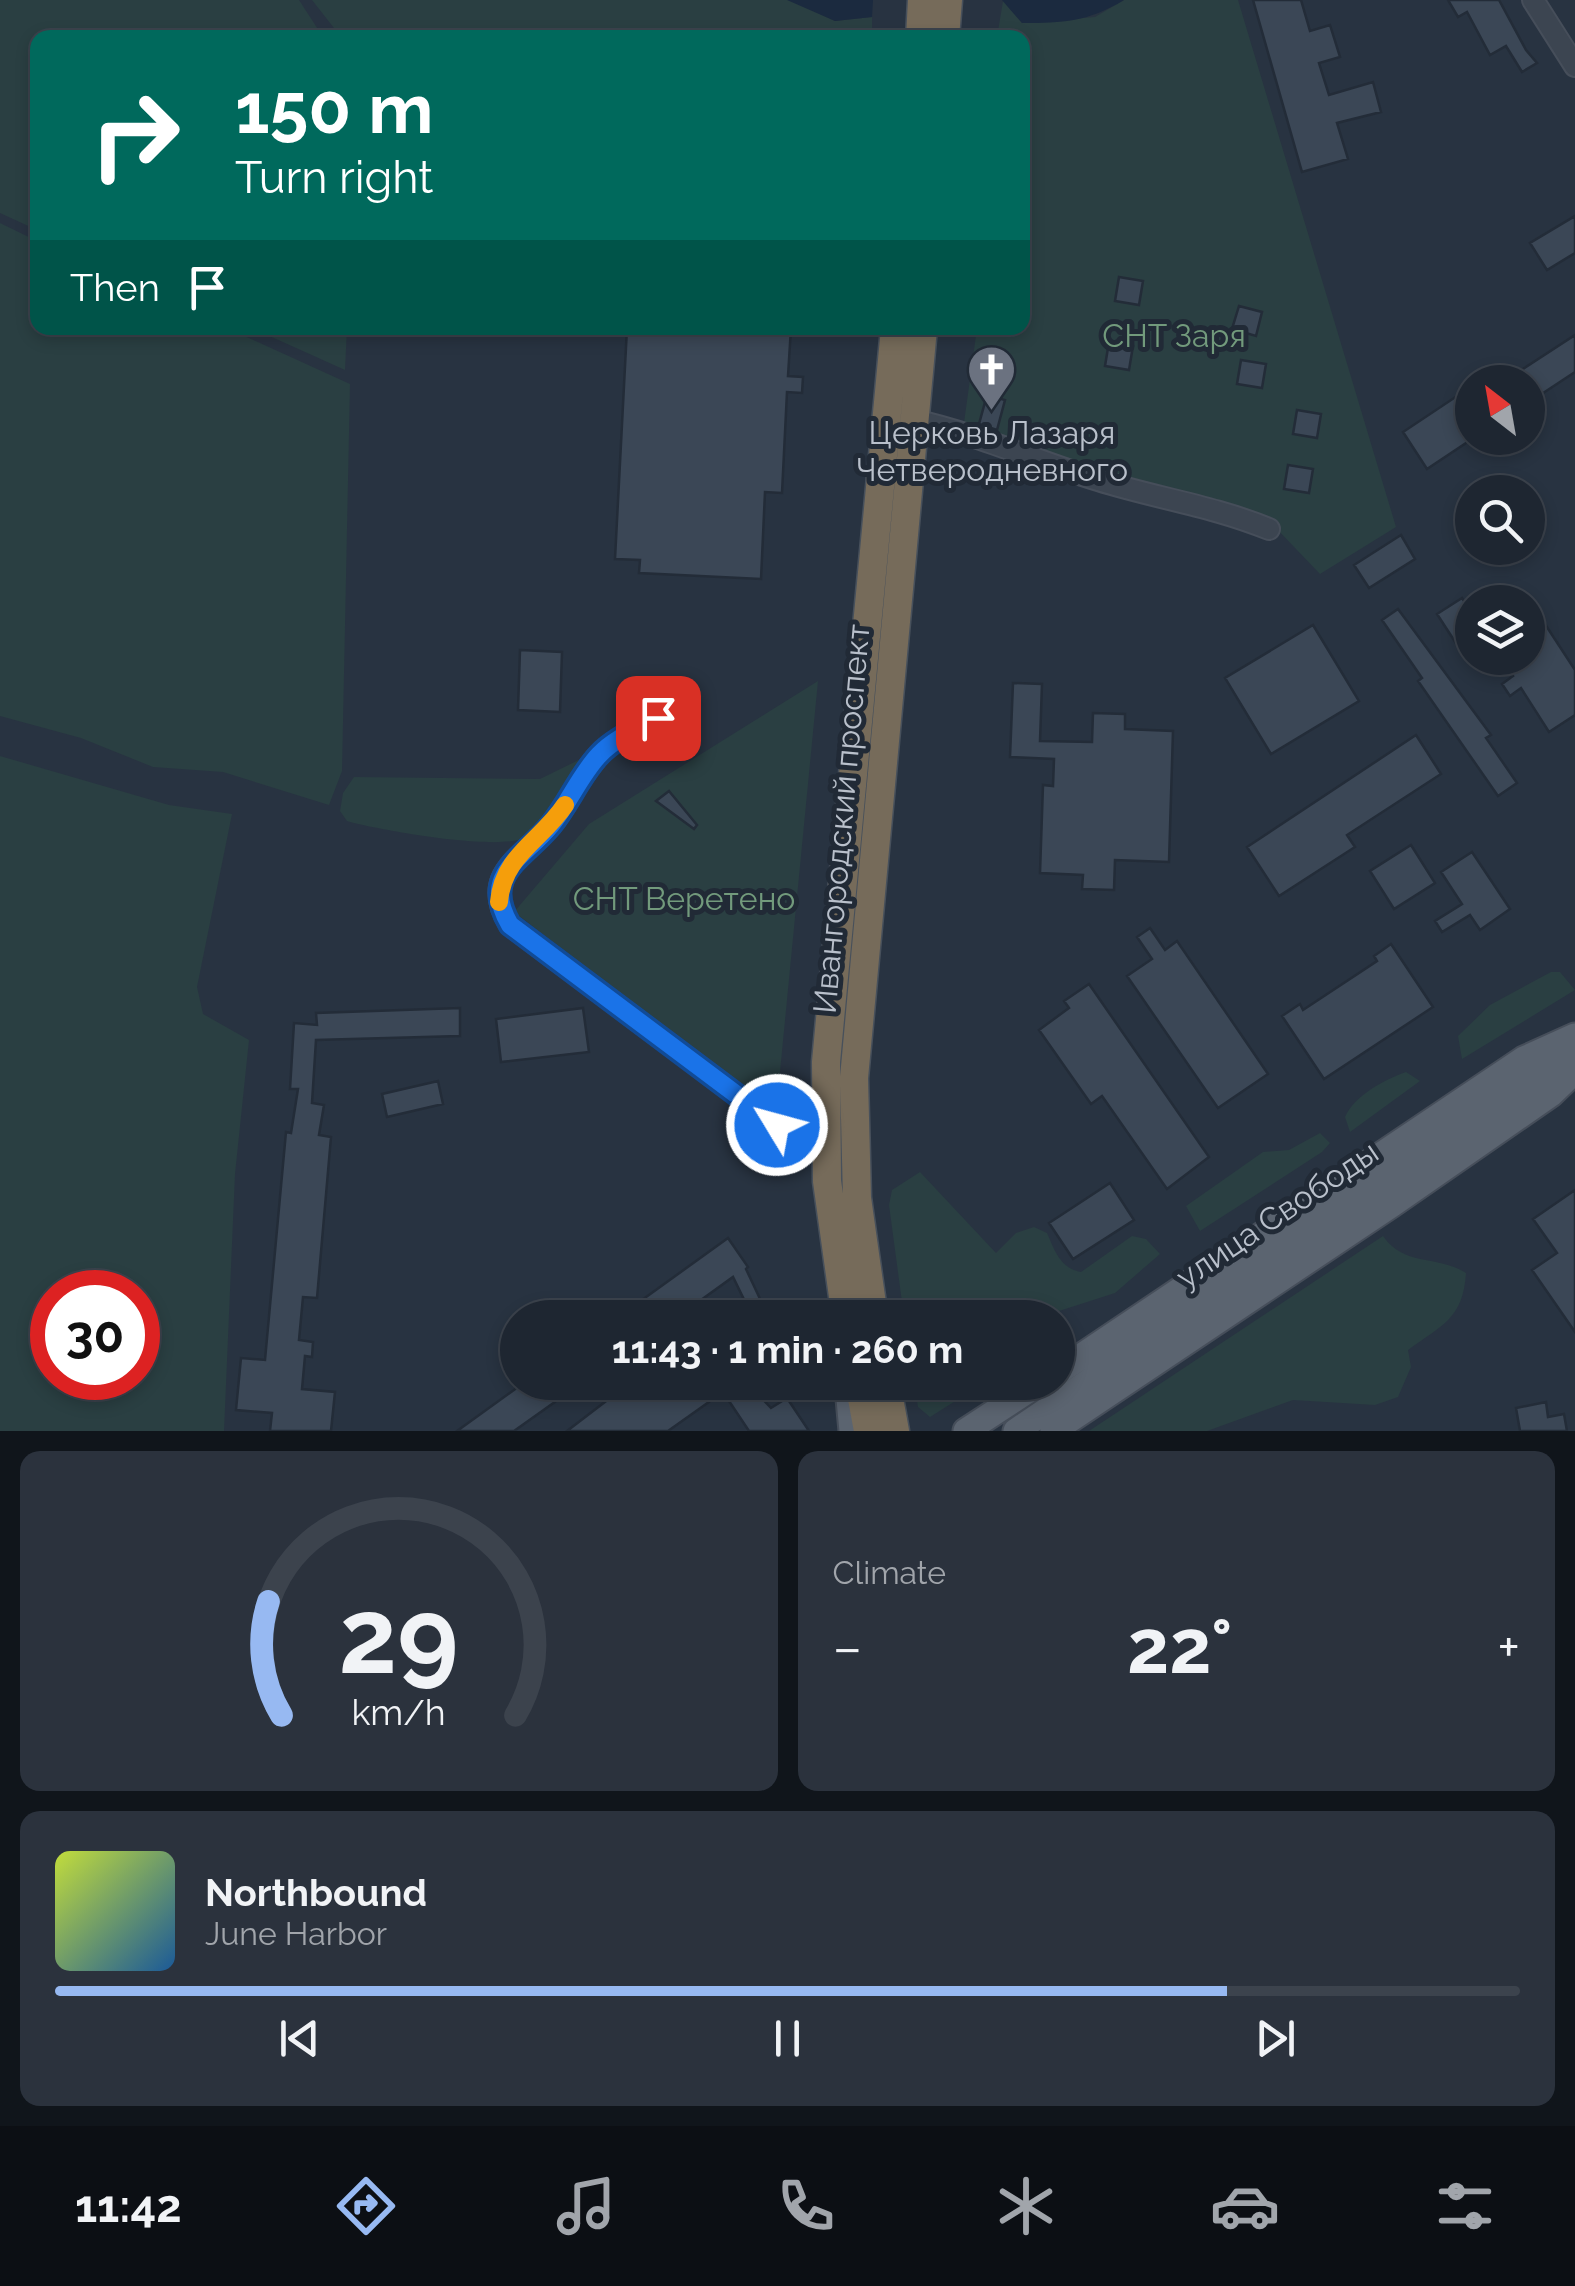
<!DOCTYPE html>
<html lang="en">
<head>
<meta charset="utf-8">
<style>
	:root { --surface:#1e2631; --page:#2b323d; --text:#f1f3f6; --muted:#a1a5ab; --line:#3c434d; --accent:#97b9f2 }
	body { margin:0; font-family:Raleway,sans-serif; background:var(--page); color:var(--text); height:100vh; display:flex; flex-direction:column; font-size:38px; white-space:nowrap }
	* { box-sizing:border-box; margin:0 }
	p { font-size:32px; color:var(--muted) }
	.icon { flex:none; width:55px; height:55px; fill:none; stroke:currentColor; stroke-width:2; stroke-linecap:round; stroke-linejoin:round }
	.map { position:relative; height:1431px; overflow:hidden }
	.drawer { display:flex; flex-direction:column; gap:20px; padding:20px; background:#10151b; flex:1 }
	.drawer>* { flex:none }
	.banner { position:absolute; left:30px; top:30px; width:1000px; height:305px; border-radius:20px; box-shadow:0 5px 15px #0003,0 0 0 2px var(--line); background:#00695c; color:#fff; overflow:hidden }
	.needle { width:65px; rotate:329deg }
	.tools { position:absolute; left:1455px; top:365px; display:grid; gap:20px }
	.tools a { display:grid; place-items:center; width:90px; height:90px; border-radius:50%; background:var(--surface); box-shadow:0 5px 15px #0003,0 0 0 2px var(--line); font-size:50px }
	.speed { position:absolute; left:30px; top:1270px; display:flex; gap:20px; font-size:50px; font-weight:700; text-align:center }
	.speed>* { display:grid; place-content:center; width:130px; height:130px; border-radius:50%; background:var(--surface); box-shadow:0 5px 15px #0003,0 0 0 2px var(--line); line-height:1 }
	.speed .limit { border:15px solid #d22; background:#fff; color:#111 }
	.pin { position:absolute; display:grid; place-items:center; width:85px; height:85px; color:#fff; margin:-42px; border-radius:20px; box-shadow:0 5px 15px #0006 }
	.me { position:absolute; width:110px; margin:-55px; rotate:307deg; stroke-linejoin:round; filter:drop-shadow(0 0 8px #0008) }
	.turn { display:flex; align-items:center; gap:35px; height:210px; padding:0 40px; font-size:45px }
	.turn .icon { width:130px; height:130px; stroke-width:2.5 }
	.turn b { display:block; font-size:70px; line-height:85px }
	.then { display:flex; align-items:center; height:95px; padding:0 40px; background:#0003; gap:20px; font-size:38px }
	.big { font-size:75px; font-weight:700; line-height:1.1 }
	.drawer .widget { flex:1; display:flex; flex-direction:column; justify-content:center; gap:15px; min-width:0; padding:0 35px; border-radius:20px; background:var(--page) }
	.drawer .dial { align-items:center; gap:0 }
	.dial svg { height:260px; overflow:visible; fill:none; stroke:var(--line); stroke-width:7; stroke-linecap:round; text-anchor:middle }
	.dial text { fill:var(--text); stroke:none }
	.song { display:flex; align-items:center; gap:30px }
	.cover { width:120px; height:120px; border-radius:15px; background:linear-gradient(135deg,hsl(70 70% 55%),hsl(210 70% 35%)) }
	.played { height:10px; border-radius:5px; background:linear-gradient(90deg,var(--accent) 80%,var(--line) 80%) }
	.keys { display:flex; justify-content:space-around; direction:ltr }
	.heat { display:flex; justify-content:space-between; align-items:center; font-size:55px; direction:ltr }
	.drawer .tiles { flex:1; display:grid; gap:20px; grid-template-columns:1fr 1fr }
	.widget:last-child { grid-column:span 2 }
	.trip { position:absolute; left:500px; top:1300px; width:575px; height:100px; border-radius:50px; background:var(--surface); box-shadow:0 5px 15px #0003,0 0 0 2px var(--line); font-weight:700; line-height:100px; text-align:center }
	.tab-bar { display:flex; height:160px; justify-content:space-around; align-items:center; background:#0c0f14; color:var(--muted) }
	.tab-bar .icon { width:70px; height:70px }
	.tab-bar .on { color:var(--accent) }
	.tab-bar b { font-size:45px; color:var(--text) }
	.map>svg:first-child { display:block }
	.green { fill:#2a3f42; fill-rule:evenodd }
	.water { fill:#1b2a3f }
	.building { fill:#3b4756; stroke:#232c38; stroke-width:2.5 }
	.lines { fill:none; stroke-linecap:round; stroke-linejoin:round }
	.minor-casing { stroke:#464e5a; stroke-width:24 }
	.major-casing { stroke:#464e5a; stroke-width:29 }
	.highway-casing { stroke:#47505b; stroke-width:31 }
	.minor { stroke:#3c4551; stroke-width:20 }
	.major { stroke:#5b6470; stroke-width:25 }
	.highway { stroke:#766b5a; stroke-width:28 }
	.route-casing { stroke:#114b97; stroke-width:25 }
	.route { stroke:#1a73e8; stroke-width:18 }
	.slow { stroke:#f59e0b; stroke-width:18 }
	.labels { text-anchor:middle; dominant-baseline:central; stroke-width:10; stroke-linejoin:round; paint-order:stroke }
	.park-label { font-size:32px; fill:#729a7c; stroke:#212a36 }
	.poi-label { font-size:32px; fill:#b9c0cb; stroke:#212a36 }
	.street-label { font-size:32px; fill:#b9c0cb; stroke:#212a36 }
</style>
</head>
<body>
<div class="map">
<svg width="1575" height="1431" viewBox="0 0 1575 1431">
	<rect width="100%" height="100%" fill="#283341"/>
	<path class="green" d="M0 0H299L323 37 38 38 37 230 0 213Z
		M312 0H791L835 21 872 17V37H341Z
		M1124 0H1238L1396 527 1320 574 1273 525 963 430 977 328H1022V38L997 37 1003 1 1022 23 1095 17Z
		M0 223 37 241 38 328H227L350 384 342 771 329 805 223 772 153 767 81 738 0 716Z
		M252 328H347L345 370Z
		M818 681 776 1113 514 912 589 824Z
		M599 750C579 778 557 823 524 838 497 851 378 830 347 821L340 811 343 793 354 777 540 779Z
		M0 756 169 805 232 814 197 987 203 1014 249 1040 235 1174 224 1431H0ZM52 1292H138V1378H52Z
		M1551 972H1560L1575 990 1462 1059 1458 1036 1490 1005Z
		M1406 1072 1420 1081 1350 1132 1345 1117C1355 1095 1384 1080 1406 1072Z
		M1320 1133 1330 1143 1322 1152 1200 1231 1186 1206 1263 1152 1289 1150Z
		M920 1172 996 1253 1016 1233 1034 1227 1047 1233C1055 1251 1060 1268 1081 1272L1132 1236 1146 1239 1160 1254 1115 1293 1056 1312 1050 1317H904L889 1205 892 1190Z
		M1383 1236C1404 1267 1439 1255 1466 1273 1463 1319 1442 1325 1408 1350L1411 1367 1398 1397 1375 1405 1293 1400 1207 1431H1089Z
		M914 1383V1382L984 1383 930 1417 918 1407Z"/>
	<path class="water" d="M787 0H873L872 17 835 21Z
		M1002 0H1124C1087 22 1064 23 1022 23Z"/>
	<path class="building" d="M1253 0H1301L1310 31 1330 25 1340 57 1319 63 1329 95 1373 82 1381 112 1337 123 1348 159 1302 172Z
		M1448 0H1499L1526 50 1537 63 1522 72 1506 46 1490 55 1467 12 1458 17Z
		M1575 216V253L1547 270 1530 243Z
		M1119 277 1143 281 1139 305 1115 301Z
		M1239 306 1262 312 1256 336 1232 329Z
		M627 328H791L788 376 803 377 802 393 787 392 782 493 765 492 761 579 639 573 640 560 615 559Z
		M1575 335V372L1528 403V382H1503Z
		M1109 342 1133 346 1129 370 1105 366Z
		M1241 360 1266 364 1262 388 1237 384Z
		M1472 386V439L1427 469 1403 432Z
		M987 395 1005 400 997 430 979 424Z
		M1297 410 1321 414 1317 438 1293 434Z
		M1288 465 1313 469 1309 493 1284 489Z
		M1401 535 1415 559 1369 588 1354 565Z
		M1495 586 1506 602H1472V644L1461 651 1437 614 1462 598 1466 604Z
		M1528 598 1575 670V715L1549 732 1521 688 1510 696 1502 684 1513 676 1501 658H1528Z
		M1398 609 1491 735 1486 738 1517 783 1498 796 1418 681 1422 678 1382 620Z
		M1313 625 1359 701 1271 754 1225 678Z
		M520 650 562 652 560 712 518 710Z
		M1013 683 1042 684 1040 741 1092 742 1093 713 1125 714V729L1173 731 1169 862 1115 860 1114 890 1082 889 1083 875 1040 873 1043 785 1053 786 1054 759 1010 757Z
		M1416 735 1441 774 1347 835 1355 847 1279 896 1247 847Z
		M669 791 697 825 694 829 656 801Z
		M1411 845 1435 883 1394 909 1370 871Z
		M1472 852 1510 909 1480 930 1470 915 1442 932 1435 921 1462 904 1441 872Z
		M1150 928 1165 950 1177 941 1268 1074 1218 1108 1127 976 1152 959 1137 937Z
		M1391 944 1433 1007 1324 1079 1282 1016 1300 1004 1303 1010 1377 961 1374 956Z
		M1089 984 1209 1157 1167 1189 1102 1096 1091 1104 1039 1030 1069 1008 1064 1001Z
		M460 1008V1036L316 1040 312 1103 324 1105 319 1135 331 1137 317 1298 303 1297 299 1340 313 1342 312 1357 305 1356 302 1389 335 1392 331 1431H270L272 1413 236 1410 241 1358 265 1360 286 1132 291 1133 298 1089H290L294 1023 317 1025 316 1013Z
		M583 1008 589 1052 501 1062 496 1019Z
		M438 1081 443 1104 387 1117 382 1094Z
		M1110 1183 1134 1220 1073 1259 1049 1223Z
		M1575 1190V1332L1532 1270 1557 1253 1533 1219Z
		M728 1238 748 1267 746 1269 769 1318H753L733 1277 676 1318H617Z
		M525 1382H583L514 1431H457Z
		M631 1382H738L749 1400 758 1394 771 1408 787 1398 809 1431H749L723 1392 668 1431H567Z
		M1546 1402 1548 1417 1564 1414 1567 1431H1520L1516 1408Z"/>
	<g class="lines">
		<defs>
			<path id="minor" d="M1533 0 1575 66
				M914 420C977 434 1036 461 1098 480 1155 498 1213 506 1269 529
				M658 718C638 729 615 738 599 755 580 775 569 803 551 825 522 859 479 874 510 925L777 1125 825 1137"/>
			<path id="major" d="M1058 1372 1524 1059 1575 1036
				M852 1431 849 1399 856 1382
				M966 1431 1041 1382
				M1016 1431 1575 1051
				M1053 1431 1391 1205 1551 1094 1575 1071"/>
			<path id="highway" d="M920 38 922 0
				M945 38 948 0
				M846 1318 827 1181 826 1062 895 328
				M874 1318 857 1198 854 1078 923 328
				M859 1382 868 1431
				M886 1382 895 1431"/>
		</defs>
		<use href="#minor" class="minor-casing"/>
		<use href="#major" class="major-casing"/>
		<use href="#highway" class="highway-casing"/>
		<use href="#minor" class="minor"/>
		<use href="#major" class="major"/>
		<use href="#highway" class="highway"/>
	</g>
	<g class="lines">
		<defs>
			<path id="route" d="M658 718C638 729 615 738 599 755 580 775 569 803 551 825 523 859 480 874 510 925L777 1125"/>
		</defs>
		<use href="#route" class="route-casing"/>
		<use href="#route" class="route"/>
		<path class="slow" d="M499 902C503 855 541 841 565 805"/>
	</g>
	<defs>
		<symbol id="church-pin" viewBox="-11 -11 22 30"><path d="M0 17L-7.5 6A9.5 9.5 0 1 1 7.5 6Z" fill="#6b7280" stroke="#212a36"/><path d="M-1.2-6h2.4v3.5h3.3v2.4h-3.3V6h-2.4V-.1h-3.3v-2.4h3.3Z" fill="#fff"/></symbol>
	</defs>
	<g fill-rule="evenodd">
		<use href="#church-pin" x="964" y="342" width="55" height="75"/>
	</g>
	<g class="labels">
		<g class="park-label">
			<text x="1174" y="335">СНТ Заря</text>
			<text x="684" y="898">СНТ Веретено</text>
		</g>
		<g class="poi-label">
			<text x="992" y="432">Церковь Лазаря<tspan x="992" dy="37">Четверодневного</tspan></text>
		</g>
		<g class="street-label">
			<text transform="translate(841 819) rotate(-85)">Ивангородский проспект</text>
			<text transform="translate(1277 1214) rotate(-34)">улица Свободы</text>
		</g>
	</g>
</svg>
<div class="tools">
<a><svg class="needle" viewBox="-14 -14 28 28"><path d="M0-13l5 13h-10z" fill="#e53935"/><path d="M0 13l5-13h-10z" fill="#a1a5ab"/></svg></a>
<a><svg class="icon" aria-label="search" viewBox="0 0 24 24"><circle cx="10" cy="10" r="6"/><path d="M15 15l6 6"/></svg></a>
<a><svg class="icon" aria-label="layers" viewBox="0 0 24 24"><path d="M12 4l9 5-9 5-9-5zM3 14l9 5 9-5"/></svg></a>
</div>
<div class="speed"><div class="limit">30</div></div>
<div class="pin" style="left:658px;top:718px;background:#d93025"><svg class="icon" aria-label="arrive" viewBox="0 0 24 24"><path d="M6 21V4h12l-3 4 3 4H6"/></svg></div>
<svg class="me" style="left:777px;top:1125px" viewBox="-20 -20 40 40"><circle r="17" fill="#1a73e8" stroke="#fff" stroke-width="3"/><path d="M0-11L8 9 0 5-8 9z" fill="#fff"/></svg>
<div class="trip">11:43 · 1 min · 260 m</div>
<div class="banner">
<div class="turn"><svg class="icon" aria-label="right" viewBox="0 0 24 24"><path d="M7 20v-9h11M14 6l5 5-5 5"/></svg><div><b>150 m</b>Turn right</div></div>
<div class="then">Then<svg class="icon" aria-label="arrive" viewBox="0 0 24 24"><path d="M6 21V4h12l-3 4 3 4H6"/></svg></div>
</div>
</div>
<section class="drawer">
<div class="tiles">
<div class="widget dial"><svg viewBox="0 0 100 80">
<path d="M14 69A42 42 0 1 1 86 69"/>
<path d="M14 69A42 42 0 0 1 10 34" stroke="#97b9f2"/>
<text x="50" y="56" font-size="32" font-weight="700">29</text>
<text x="50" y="72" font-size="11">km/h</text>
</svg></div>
<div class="widget"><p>Climate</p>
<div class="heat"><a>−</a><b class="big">22°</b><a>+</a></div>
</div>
<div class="widget">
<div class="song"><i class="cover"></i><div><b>Northbound</b><p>June Harbor</p></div></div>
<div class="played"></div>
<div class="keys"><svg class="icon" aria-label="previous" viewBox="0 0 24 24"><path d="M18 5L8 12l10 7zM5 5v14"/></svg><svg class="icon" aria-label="pause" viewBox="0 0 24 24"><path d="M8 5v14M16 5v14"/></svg><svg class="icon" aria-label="next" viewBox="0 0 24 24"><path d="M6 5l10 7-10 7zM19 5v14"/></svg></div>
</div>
</div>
</section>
<nav class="tab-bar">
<b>11:42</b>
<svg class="icon on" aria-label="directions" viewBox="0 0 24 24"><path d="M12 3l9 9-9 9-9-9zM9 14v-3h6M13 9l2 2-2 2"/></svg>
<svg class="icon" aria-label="music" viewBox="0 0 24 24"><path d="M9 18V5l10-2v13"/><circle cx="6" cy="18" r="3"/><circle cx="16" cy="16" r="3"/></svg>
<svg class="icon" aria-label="phone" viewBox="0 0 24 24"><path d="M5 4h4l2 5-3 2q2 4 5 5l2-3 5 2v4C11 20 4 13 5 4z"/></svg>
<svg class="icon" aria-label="climate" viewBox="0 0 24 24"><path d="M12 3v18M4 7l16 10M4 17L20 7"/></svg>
<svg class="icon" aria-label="car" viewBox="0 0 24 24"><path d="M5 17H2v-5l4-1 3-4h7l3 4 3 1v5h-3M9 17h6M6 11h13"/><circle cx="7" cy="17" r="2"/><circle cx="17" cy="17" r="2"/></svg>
<svg class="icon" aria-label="filters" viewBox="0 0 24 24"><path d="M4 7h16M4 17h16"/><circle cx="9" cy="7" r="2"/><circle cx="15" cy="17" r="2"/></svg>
</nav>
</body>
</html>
